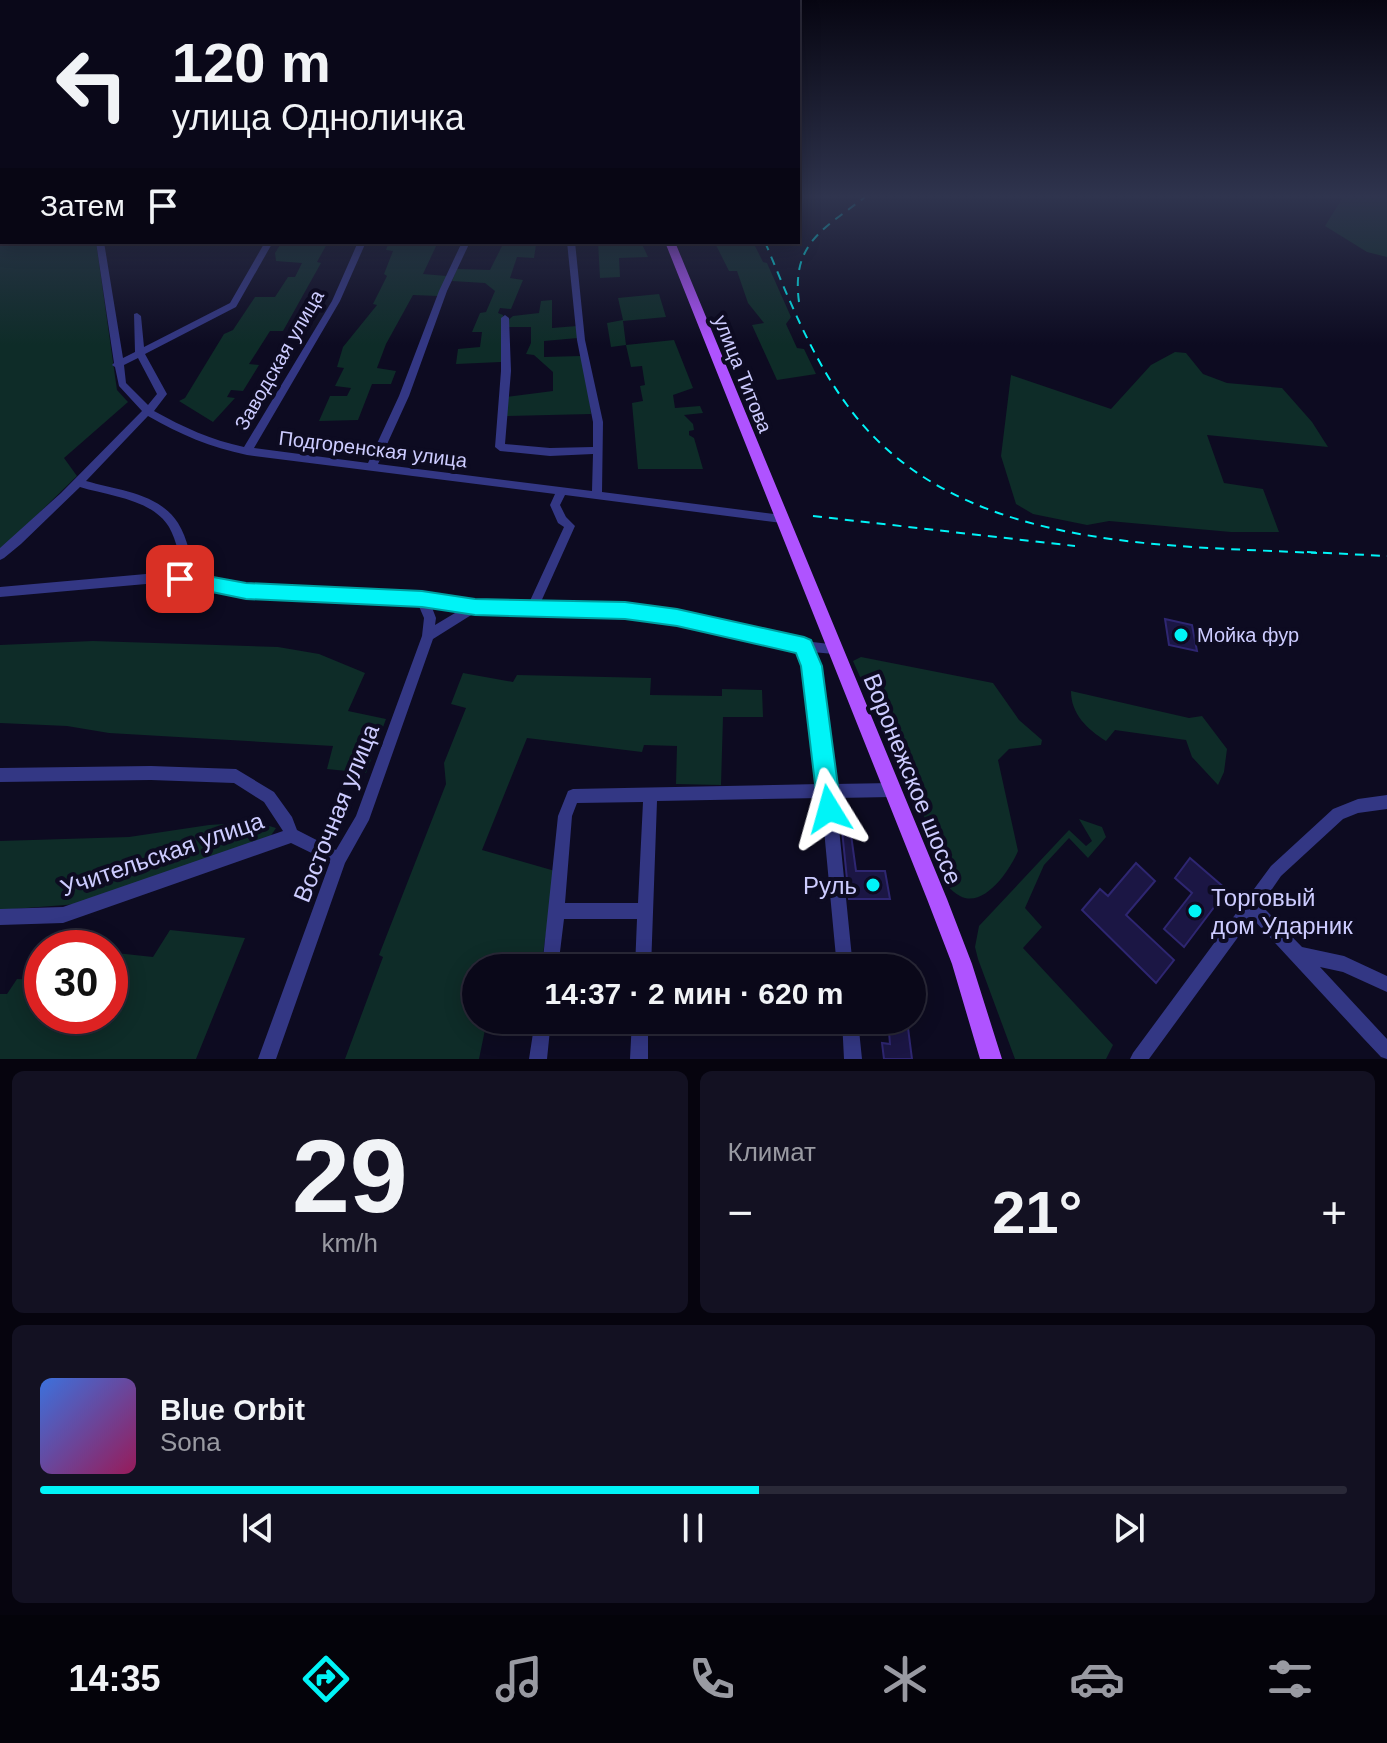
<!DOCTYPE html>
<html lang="ru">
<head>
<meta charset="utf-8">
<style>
	:root { --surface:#0a0819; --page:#131122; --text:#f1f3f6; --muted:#999aa2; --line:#2a2938; --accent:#00f4f7 }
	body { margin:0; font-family:Helvetica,sans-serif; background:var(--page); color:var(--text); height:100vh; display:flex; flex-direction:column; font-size:30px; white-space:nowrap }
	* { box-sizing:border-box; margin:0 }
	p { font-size:26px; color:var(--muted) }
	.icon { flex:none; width:44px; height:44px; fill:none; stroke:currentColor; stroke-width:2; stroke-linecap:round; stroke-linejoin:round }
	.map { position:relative; height:1059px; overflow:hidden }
	.drawer { display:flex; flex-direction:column; gap:12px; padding:12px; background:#06040e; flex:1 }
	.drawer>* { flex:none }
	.banner { position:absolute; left:0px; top:0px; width:800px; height:244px; box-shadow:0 4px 20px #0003,0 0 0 2px var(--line); background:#0a0819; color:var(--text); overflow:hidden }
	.speed { position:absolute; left:24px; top:930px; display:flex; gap:16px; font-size:40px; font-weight:700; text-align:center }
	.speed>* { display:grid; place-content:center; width:104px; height:104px; border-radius:50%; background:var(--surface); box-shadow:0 4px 20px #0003,0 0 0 2px var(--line); line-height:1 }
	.speed .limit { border:12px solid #d22; background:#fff; color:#111 }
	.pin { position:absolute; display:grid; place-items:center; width:68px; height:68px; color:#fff; margin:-34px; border-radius:16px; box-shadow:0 4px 12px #0006 }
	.me { position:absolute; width:88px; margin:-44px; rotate:352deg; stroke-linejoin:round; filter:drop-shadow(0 0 6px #0008) }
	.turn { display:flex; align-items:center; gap:28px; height:168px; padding:0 40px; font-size:36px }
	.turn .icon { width:104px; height:104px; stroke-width:2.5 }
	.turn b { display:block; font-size:56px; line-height:68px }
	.then { display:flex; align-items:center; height:76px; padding:0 40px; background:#0003; gap:16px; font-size:30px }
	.big { font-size:60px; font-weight:600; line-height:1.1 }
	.drawer .tile { flex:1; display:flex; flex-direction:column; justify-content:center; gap:12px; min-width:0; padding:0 28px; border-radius:12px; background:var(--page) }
	.drawer .dial { align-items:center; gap:0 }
	.dial b { font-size:104px; line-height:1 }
	.song { display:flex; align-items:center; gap:24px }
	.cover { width:96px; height:96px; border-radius:12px; background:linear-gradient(135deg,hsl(220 70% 55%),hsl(330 70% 35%)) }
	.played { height:8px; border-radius:4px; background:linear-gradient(90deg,var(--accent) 55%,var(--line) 55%) }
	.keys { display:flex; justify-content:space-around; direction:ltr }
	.heat { display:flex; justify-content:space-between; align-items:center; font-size:44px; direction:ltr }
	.drawer .tiles { flex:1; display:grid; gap:12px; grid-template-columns:1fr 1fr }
	.tile:last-child { grid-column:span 2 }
	.trip { position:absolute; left:462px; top:954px; width:464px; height:80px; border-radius:40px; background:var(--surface); box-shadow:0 4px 20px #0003,0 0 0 2px var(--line); font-weight:600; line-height:80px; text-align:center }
	.dock { display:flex; height:128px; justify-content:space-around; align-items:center; background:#04030a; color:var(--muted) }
	.dock .icon { width:56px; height:56px }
	.dock .on { color:var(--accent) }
	.dock b { font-size:36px; color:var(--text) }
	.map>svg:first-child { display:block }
	.green { fill:#0e2c28 }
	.building { fill:#1b1644; stroke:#2e2671; stroke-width:2 }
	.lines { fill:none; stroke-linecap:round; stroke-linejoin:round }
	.minor { fill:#333784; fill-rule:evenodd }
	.major { fill:#af53ff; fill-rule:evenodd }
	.rail { stroke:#00f4f7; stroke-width:2; stroke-dasharray:9 7; stroke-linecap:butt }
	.route { fill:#00f4f7; stroke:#009fa1; stroke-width:2 }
	.poi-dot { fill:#00f4f7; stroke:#0d0b21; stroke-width:3 }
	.labels { text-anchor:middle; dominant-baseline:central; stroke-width:8; stroke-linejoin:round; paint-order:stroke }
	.street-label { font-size:20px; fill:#cdccff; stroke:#0d0b21 }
	.poi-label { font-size:20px; fill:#cdccff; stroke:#0d0b21; text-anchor:start }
	.near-street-label { font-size:24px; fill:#cdccff; stroke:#0d0b21 }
	.near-poi-label { font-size:24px; fill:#cdccff; stroke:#0d0b21; text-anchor:end }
</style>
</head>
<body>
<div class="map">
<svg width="1387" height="1059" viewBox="0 0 1387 1059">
	<rect width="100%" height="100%" fill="#0d0b21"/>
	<path class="green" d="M0 197 2 242H96L117 390 128 402 64 458 77 476 0 551Z
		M1343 197H1387V257L1367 252 1325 226Z
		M282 242H328L317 262 321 263 283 331H270L249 364 259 365 243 391 231 390 227 397 235 398 213 422 179 401 185 398 224 334 233 330 255 297H275L288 277H295L302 263 276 261 275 253Z
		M389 242H438L423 274 447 276 438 296 413 295 386 344 377 368 396 371 391 384H372L358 420 319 421 330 396H347L351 388 335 386 344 368 337 367 343 347 377 305 373 304 387 276 384 274 393 251 386 250Z
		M504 242 549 244 536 245 534 258 517 257 510 278 523 280 511 309 500 308 498 313 503 315 501 362 456 364 458 349 480 347 482 332H472L480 313 486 312 495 291 485 283 452 281 457 269 490 270Z
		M598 242H641L648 257 619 258 620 277 600 278Z
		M753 242 763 262 767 263 791 317 786 324 797 348 804 349 816 374 777 380 752 325 764 323 748 303 737 271H729L715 243Z
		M659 294 666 317 623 321 626 345 674 340 693 388 673 395 675 408 700 406 703 413 684 415 693 424 694 430 689 431V435L694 438 703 469H638L632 403 643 401 640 386 645 385 642 366 631 367 626 345 611 347 607 323 623 320 618 298Z
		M552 300V328L577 326 578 338 544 341V357L581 356 586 370 591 414 506 416 507 397 553 391V372L534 355 526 354 531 343V327H509L507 321 513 316 539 313 541 301Z
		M1175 352 1186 353 1203 374 1227 383 1282 388 1312 422 1328 447 1207 435 1224 483 1263 489 1279 532H1231L1109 521 1087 525 1033 514 1016 504 1001 456 1011 375 1111 409 1151 365Z
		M93 641 278 647 319 654 365 673 348 711 386 719 366 773 327 769 333 746 109 733 67 726 0 723V645Z
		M861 657 993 683 1019 720 1042 740 1041 745 1009 749 998 760 1018 851C1010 870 984 909 960 896 939 885 940 862 934 843 912 780 879 722 853 661Z
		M463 673 513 682 517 675 651 678 650 695 722 696V689L762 690 763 717H723L721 785 676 784 677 746 644 745 642 752 527 738 482 850 555 871 541 968H476V1020H487L479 1059H345L383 957 379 955 446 784 444 763 466 708 451 704Z
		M1071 691 1189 718 1202 716 1227 749 1224 772 1218 785 1192 757 1186 740 1115 730 1106 741C1087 729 1071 714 1071 691Z
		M1079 819 1102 827 1106 837 1088 858 1069 838 1044 865 1025 908 1042 927 1023 948 1113 1045 1106 1059H1015L978 959 975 947 979 926 1069 830 1086 846 1092 841Z
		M256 822 276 828 270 837 78 904 0 910V841L129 837 209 825Z
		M170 930 245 938 196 1059H0V994H7L17 979 42 980V1016H110V968L116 953 153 957Z"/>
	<path class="building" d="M1165 619 1192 625 1197 651 1169 645Z
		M841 820H849L856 871H885L890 899H849Z
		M1190 858 1227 890 1184 947 1164 929 1192 893 1175 878Z
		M1136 863 1155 881 1126 915 1174 960 1156 983 1082 910 1100 889 1108 896Z
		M888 1020H907L912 1059H884L882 1043 890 1044Z"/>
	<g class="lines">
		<path class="minor" d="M96 242H104L123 358 135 352 134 314 137 313 141 316 144 347 230 303 265 242H273L236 307 145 354 167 394 154 411C183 427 211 440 244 447L332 301 358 242H366L340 301 254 448 368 463 399 396 439 291 462 242H470L447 291 409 396 378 464 592 491 593 454 550 456 500 451 495 447 501 371V318L505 315 509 318 511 371 505 444 550 448 593 447V422L577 340 567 242H575L585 340 603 422 602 492 782 515 787 519 782 523 565 495 560 505 566 517 575 526 540 604 625 606 677 613 804 641 838 645 840 649 838 653 834 654 812 652 817 666 834 784 892 783 897 785 899 790 897 795 892 797 836 798 853 968H837L821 798 657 801 651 968H635L637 919H564L558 968H542L558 816 568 791 573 789 820 784 805 666 799 650 677 623 625 616 476 612 433 639 369 820 345 863 276 1059H258L330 862 291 843 63 923 0 925V909L63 907 283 831 264 802 234 783 151 780 0 782V768L151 766 236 769 274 792 292 817 297 830 336 850 356 816 422 636 424 618 418 604 246 596 180 584H146L0 597V587L146 574 184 575C180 560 177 541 169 527 152 499 109 496 80 487L21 544 4 558 0 560V548L61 493 142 411 119 386 115 367 112 365 114 363ZM138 358 157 394 148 405 126 383 124 365ZM148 416C181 435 210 447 247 455L555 494 550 505 558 523 564 527 529 603 475 602 422 594 246 586 197 577C191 560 188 539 178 523 159 493 117 490 86 481ZM431 605 460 610 435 625 436 618ZM643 802 638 903H565L572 816 577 803Z
			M1387 795V809L1358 813 1343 819 1281 876 1261 905 1302 947 1344 956 1387 976V992L1343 972 1320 967 1387 1039V1059L1381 1057 1364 1039 1252 918 1149 1059H1130L1133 1053 1271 866 1333 809 1358 799Z
			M535 1020H551L547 1059H529Z
			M632 1020H648V1059H630Z
			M842 1020H858L862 1059H844Z"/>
		<path class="major" d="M665 242H675L947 899 972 964 1002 1059H980L952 964 927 899Z"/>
		<path class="rail" d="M765 242C788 297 811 356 847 405 952 550 1157 545 1317 553
			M799 302C791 243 824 229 865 197
			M813 516 1075 546
			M1307 552 1387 556"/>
	</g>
	<linearGradient id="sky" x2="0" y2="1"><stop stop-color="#070612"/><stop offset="0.57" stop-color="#2f344e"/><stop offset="1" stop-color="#2f344e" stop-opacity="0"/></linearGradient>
	<rect width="1387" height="345" fill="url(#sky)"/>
	<path class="route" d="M180 571 246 583 422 591 475 599 625 602 677 609 804 637 811 640 822 666 841 809 838 817 829 820 821 817 818 809 801 666 796 653 677 626 625 619 475 615 422 607 246 599 173 584 170 579 173 573Z"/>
	<g class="poi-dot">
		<circle cx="1181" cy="635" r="8"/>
		<circle cx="873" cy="885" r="8"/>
		<circle cx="1195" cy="911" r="8"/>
	</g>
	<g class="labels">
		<g class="street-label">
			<text transform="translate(279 360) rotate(-60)">Заводская улица</text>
			<text transform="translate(743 374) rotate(68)">улица Титова</text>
			<text transform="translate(373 449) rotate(7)">Подгоренская улица</text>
		</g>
		<g class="poi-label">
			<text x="1197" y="635">Мойка фур</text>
		</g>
		<g class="near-street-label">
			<text transform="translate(913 779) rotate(68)">Воронежское шоссе</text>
			<text transform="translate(336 813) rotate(-68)">Восточная улица</text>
			<text transform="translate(162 854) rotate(-19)">Учительская улица</text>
		</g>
		<g class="near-poi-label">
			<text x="857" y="885">Руль</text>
			<text x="1211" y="897" text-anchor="start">Торговый<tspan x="1211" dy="28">дом Ударник</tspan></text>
		</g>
	</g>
</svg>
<div class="speed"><div class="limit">30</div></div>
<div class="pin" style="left:180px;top:579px;background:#d93025"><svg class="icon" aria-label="arrive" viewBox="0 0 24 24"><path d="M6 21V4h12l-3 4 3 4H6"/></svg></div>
<svg class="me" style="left:829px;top:809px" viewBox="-20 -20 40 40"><path d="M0-17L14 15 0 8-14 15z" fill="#00f4f7" stroke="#fff" stroke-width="4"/></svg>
<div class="trip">14:37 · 2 мин · 620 m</div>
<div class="banner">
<div class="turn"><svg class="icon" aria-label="left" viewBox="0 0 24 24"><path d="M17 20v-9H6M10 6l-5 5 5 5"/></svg><div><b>120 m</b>улица Одноличка</div></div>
<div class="then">Затем<svg class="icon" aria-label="arrive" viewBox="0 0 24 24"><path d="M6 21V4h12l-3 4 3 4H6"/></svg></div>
</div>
</div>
<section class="drawer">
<div class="tiles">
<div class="tile dial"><b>29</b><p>km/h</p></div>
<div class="tile"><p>Климат</p>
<div class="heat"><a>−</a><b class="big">21°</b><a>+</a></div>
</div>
<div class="tile">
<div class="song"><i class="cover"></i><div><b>Blue Orbit</b><p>Sona</p></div></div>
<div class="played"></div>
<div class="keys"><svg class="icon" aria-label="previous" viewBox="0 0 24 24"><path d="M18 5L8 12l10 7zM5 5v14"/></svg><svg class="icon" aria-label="pause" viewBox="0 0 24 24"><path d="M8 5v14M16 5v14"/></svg><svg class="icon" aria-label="next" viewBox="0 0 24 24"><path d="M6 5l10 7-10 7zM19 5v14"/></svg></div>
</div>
</div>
</section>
<nav class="dock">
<b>14:35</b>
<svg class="icon on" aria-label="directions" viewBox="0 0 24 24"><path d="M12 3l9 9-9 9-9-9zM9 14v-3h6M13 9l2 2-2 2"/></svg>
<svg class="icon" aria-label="music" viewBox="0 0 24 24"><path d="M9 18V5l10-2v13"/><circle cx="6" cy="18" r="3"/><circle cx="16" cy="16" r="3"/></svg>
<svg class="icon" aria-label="phone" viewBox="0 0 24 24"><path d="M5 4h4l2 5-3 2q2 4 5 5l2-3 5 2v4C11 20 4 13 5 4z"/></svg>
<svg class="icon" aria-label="climate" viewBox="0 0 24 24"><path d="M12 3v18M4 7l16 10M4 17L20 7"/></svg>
<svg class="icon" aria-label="car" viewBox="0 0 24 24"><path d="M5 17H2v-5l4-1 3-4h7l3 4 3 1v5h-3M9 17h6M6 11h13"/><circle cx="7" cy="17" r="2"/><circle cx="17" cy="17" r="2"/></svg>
<svg class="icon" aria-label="filters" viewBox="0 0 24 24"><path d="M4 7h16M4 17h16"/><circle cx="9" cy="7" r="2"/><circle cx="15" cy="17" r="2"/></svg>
</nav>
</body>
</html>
